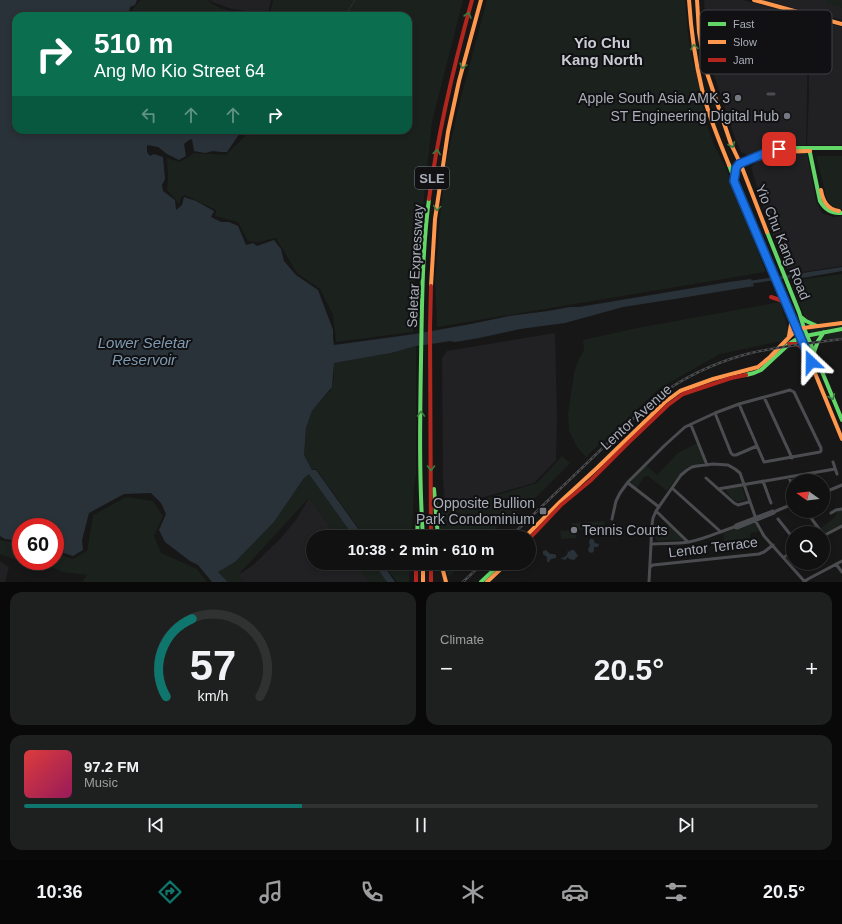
<!DOCTYPE html>
<html lang="en">
<head>
<meta charset="utf-8">
<style>
	:root { --surface:#111; --page:#1e1f1f; --text:#f1f3f6; --muted:#9c9d9f; --line:#303131; --accent:#0f766e }
	body { margin:0; font-family:Arial,sans-serif; background:var(--page); color:var(--text); height:100vh; display:flex; flex-direction:column; font-size:15px; white-space:nowrap }
	* { box-sizing:border-box; margin:0 }
	p { font-size:13px; color:var(--muted) }
	.icon { flex:none; width:22px; height:22px; fill:none; stroke:currentColor; stroke-width:2; stroke-linecap:round; stroke-linejoin:round }
	.map { position:relative; height:582px; overflow:hidden }
	.sheet { display:flex; flex-direction:column; gap:10px; padding:10px; background:#090909; flex:1 }
	.sheet>* { flex:none }
	.banner { position:absolute; left:12px; top:12px; width:400px; height:122px; border-radius:12px; box-shadow:0 2px 6px #0003,0 0 0 1px var(--line); background:#0b6e4f; color:#fff; overflow:hidden }
	.needle { width:26px; rotate:284deg }
	.tools { position:absolute; left:786px; top:474px; display:grid; gap:8px }
	.tools a { display:grid; place-items:center; width:44px; height:44px; border-radius:50%; background:var(--surface); box-shadow:0 2px 6px #0003,0 0 0 1px var(--line); font-size:20px }
	.speed { position:absolute; left:12px; top:518px; display:flex; gap:8px; font-size:20px; font-weight:700; text-align:center }
	.speed>* { display:grid; place-content:center; width:52px; height:52px; border-radius:50%; background:var(--surface); box-shadow:0 2px 6px #0003,0 0 0 1px var(--line); line-height:1 }
	.speed .limit { border:6px solid #d22; background:#fff; color:#111 }
	.pin { position:absolute; display:grid; place-items:center; width:34px; height:34px; color:#fff; margin:-17px; border-radius:8px; box-shadow:0 2px 6px #0006 }
	.me { position:absolute; width:44px; margin:-22px; rotate:337deg; stroke-linejoin:round; filter:drop-shadow(0 0 3px #0008) }
	.turn { display:flex; align-items:center; gap:14px; height:84px; padding:0 16px; font-size:18px }
	.turn .icon { width:52px; height:52px; stroke-width:2.5 }
	.turn b { display:block; font-size:28px; line-height:34px }
	.lanes { display:flex; align-items:center; height:38px; padding:0 16px; background:#0003; justify-content:center; gap:20px; direction:ltr }
	.lanes .off { opacity:.35 }
	.big { font-size:30px; font-weight:700; line-height:1.1 }
	.sheet .card { flex:1; display:flex; flex-direction:column; justify-content:center; gap:6px; min-width:0; padding:0 14px; border-radius:12px; background:var(--page) }
	.sheet .dial { align-items:center; gap:0 }
	.dial svg { height:104px; overflow:visible; fill:none; stroke:var(--line); stroke-width:7; stroke-linecap:round; text-anchor:middle }
	.dial text { fill:var(--text); stroke:none }
	.song { display:flex; align-items:center; gap:12px }
	.cover { width:48px; height:48px; border-radius:6px; background:linear-gradient(135deg,hsl(0 70% 55%),hsl(330 70% 35%)) }
	.played { height:4px; border-radius:2px; background:linear-gradient(90deg,var(--accent) 35%,var(--line) 35%) }
	.keys { display:flex; justify-content:space-around; direction:ltr }
	.heat { display:flex; justify-content:space-between; align-items:center; font-size:22px; direction:ltr }
	.sheet .tiles { flex:1; display:grid; gap:10px; grid-template-columns:1fr 1fr }
	.card:last-child { grid-column:span 2 }
	.trip { position:absolute; left:306px; top:530px; width:230px; height:40px; border-radius:20px; background:var(--surface); box-shadow:0 2px 6px #0003,0 0 0 1px var(--line); font-weight:700; line-height:40px; text-align:center }
	.tabs { display:flex; height:64px; justify-content:space-around; align-items:center; background:#070707; color:var(--muted) }
	.tabs .icon { width:28px; height:28px }
	.tabs .current { color:var(--accent) }
	.tabs b { font-size:18px; color:var(--text) }
	.map>svg:first-child { display:block }
	.built { fill:#212124 }
	.green { fill:#1b211c }
	.water { fill:#2a3239 }
	.lines { fill:none; stroke-linecap:round; stroke-linejoin:round }
	.stream { stroke:#2a3239; stroke-width:1 }
	.canal { stroke:#2a3239; stroke-width:3 }
	.street { stroke:#4b4c50; stroke-width:3 }
	.fast { stroke:#63d668; stroke-width:4 }
	.slow { stroke:#ff974d; stroke-width:4 }
	.jam { stroke:#b3261e; stroke-width:4 }
	.rail-casing { stroke:#4b4c4f; stroke-width:2.5 }
	.rail { stroke:#111113; stroke-width:1; stroke-dasharray:3; stroke-linecap:butt }
	.oneway { stroke:#3e7d42 }
	.route-casing { stroke:#114b97; stroke-width:10 }
	.route { stroke:#1a73e8; stroke-width:7 }
	.poi-dot { fill:#757880; stroke:#111113; stroke-width:1.5 }
	.labels { text-anchor:middle; dominant-baseline:central; stroke-width:4; stroke-linejoin:round; paint-order:stroke }
	.shield { fill:#111113; stroke:#7b7e86; stroke-width:1 }
	.shield-label { font-size:13px; font-weight:bold; fill:#a8adb8 }
	.poi-label { font-size:14px; fill:#a8adb8; stroke:#111113; text-anchor:end }
	.street-label { font-size:14px; fill:#a8adb8; stroke:#111113 }
	.neighbourhood-label { font-size:15px; font-weight:bold; fill:#c9ccd4; stroke:#111113 }
	.water-label { font-size:15px; font-style:italic; fill:#7f9bb3; stroke:#111113 }
	.key { fill:#111113; stroke:#3e4045; stroke-width:1 }
	.key-label { font-size:11px; fill:#a8adb8 }
</style>
</head>
<body>
<div class="map">
<svg width="842" height="582" viewBox="0 0 842 582">
	<rect width="100%" height="100%" fill="#171717"/>
	<path class="built" d="M210 0H271L268 13H266L265 15 245 11 232 9 212 2Z
		M704 0H743L808 17 807 92 806 145 781 146 771 149 752 156 747 155 741 152 736 141 712 69 707 44Z
		M762 0H842V20Z
		M809 18 842 27V145H807L809 93Z
		M807 153 816 201 822 213 833 217 842 216V266L789 274 768 223 751 167 756 162 777 155Z
		M555 333 557 417 556 460 534 483 445 508 443 480 442 358 447 351Z
		M309 498 338 537H313V563H356L370 582H245L238 575 252 566 280 539 296 520Z
		M0 561 9 567 5 582H0Z"/>
	<path class="green" d="M140 0H208C216 10 243 13 255 16H130L133 9Z
		M273 0H463L432 122 415 282 413 332 336 342 333 315 320 289 297 273 276 238 258 242 248 241 238 222 215 216 216 210 185 195 181 197 179 204 173 196 167 190 168 179 167 158 180 162 194 153 226 155 251 130H408V16H269Z
		M487 0H685L688 34 691 56 697 76 706 121 714 145 725 166 766 272 437 327 435 282 440 216 446 162 461 97Z
		M827 0H837L842 1V8L826 3Z
		M816 156H842V209C835 208 831 206 827 200Z
		M842 274V338L814 342 791 281Z
		M780 302 791 339 720 354 660 388 586 457 577 447 569 431 568 414 574 373 578 361 584 350 583 340 632 329Z
		M416 346V475L414 487 412 537H365L316 469 312 470 304 455 306 428 312 411 330 391 334 379V363L391 353Z
		M697 443 706 462 687 467 679 475 667 491 648 476 644 477 637 488 630 483 646 465 657 475 678 453Z
		M562 456 570 463 523 510H518L504 521 487 537H441L440 512 537 483Z
		M309 473 354 537H338L309 498 238 575 245 582H228L218 572 235 562 274 522 304 478Z
		M742 486 746 500C745 500 739 502 738 502 733 501 727 494 726 489Z
		M126 497 153 501 163 516 154 536 161 553 197 569 207 582H82L87 575 63 572 37 561H31H55V553L73 559 87 551 93 515Z
		M842 510V525L824 534 820 528C827 524 835 519 837 511Z
		M604 521 605 527 576 530V538L561 539 560 531 573 530 572 523Z
		M754 522 759 531 750 533V538L724 541V533Z
		M656 523 663 530 669 524 684 538V540L658 541C652 537 655 529 656 523Z
		M0 540 21 544V560H16L0 554Z
		M356 563H373L387 582H370Z
		M383 563H410L409 582H397Z
		M444 563H463L449 577Z"/>
	<path class="water" d="M0 0H137L135 5 130 7 129 12 126 16H16V130H242L227 152H221L213 151 205 153 194 151 192 139 189 140 184 144 186 156 179 160 167 154 158 147 147 145V152L150 156 154 154 163 157 165 179 162 185 163 191 175 200 176 210 182 205 184 197 196 201 214 211 211 217 221 222H229L238 226 246 245 253 243 257 246 274 240 281 249 284 261 296 275 318 290 333 330V339L334 345 415 334 471 324 509 316 548 311 570 307H579L729 282 751 279 754 286 681 298 623 307 565 323 520 329 479 338 455 342 450 341 438 343 416 346 391 353 334 363 332 387 312 411 306 428 304 455 312 470H316L364 537H354L309 474 304 478 274 522 235 562 218 572 228 582H212L198 565 190 561 165 542 159 530 166 514 161 503 151 493 124 494 89 513 82 540 83 550 73 556 55 550V527H21V541L5 539 0 536Z
		M842 267V271L791 280 789 275Z
		M590 539H593L595 543 599 544 598 547H594V551L592 553 589 552 588 550 590 545 589 542Z
		M546 550 550 554H554L556 555V558L551 559 549 562H547V557L543 554V551Z
		M567 550 569 552 571 550H574L578 556 574 560 569 559 568 557 565 560 560 558C564 558 567 556 568 552Z
		M373 563H382L395 582H387Z"/>
	<g class="lines">
		<path class="stream" d="M343 16 348 11 355 0"/>
		<path class="canal" d="M752 282 793 276"/>
		<path class="street" d="M768 94H774
			M764 397 792 458
			M715 413 731 453 733 455H736L757 446
			M691 425 707 465
			M833 462 837 474
			M789 477 793 488
			M706 478 734 503 738 505 749 502
			M763 481 771 503
			M628 483 659 507
			M672 488 721 532
			M718 489 835 469
			M823 493 842 485
			M656 511 688 542
			M806 511 822 533
			M831 513 836 510 842 509
			M612 519 616 501 620 493 628 482 665 445 685 427 715 413 739 404 790 390 794 392 821 448V451L820 452 764 462 739 404
			M778 519 793 538
			M734 527 736 525 773 511
			M823 536 842 526
			M651 544C664 543 677 544 689 542 705 539 719 532 734 527L737 528 774 513 776 511 793 504
			M784 557 793 552
			M836 564 842 572
			M650 567 653 565 759 554 764 552 773 545
			M649 582 652 525 653 518 656 511 681 475 687 470 692 467 697 466 713 464 728 465 735 469 740 473 755 516 754 518 764 536 805 582
			M804 582 808 579 842 561"/>
		<path class="fast" d="M809 148 820 201C825 210 831 213 842 213
			M740 163 775 149 791 148H842
			M729 165 744 205 794 322
			M734 179 736 168 740 163
			M767 232 799 312 804 328 842 420
			M801 317 806 321 817 326
			M814 352 818 341 824 332
			M746 375 754 373 761 370 789 344 800 337 842 329
			M434 489 438 537
			M417 537 418 515
			M423 537C419 478 420 419 421 360 422 306 422 252 429 199
			M481 582 501 563"/>
		<path class="slow" d="M689 0C691 30 695 60 702 89 708 115 719 140 729 165
			M697 0 699 32 705 67 731 144 741 165 767 232
			M754 0 842 24
			M754 160 779 152 810 151
			M821 190C823 201 827 209 839 211
			M431 286 435 219 448 132 459 81 481 0
			M794 322 842 439
			M803 328 842 323
			M789 336 792 318
			M525 537 560 502 597 468 665 402 680 391 713 379 758 367 770 357 797 329
			M423 563V582
			M441 563 446 582
			M487 582 507 563"/>
		<path class="jam" d="M429 199C438 132 454 65 472 0
			M771 297 780 300 785 303
			M789 344H797L804 349
			M431 537 430 329 431 286
			M529 539 561 505 590 481 629 442 668 405 683 394 731 378 746 375
			M416 563V582
			M431 563V582"/>
		<defs>
			<path id="rail" d="M510 537 637 415C647 405 658 396 670 388 695 372 723 360 751 353 781 346 812 343 842 339
				M463 582 483 563"/>
		</defs>
		<use href="#rail" class="rail-casing"/>
		<use href="#rail" class="rail"/>
	</g>
	<defs><path id="oneway-chevron" d="M-2-3.5L2.5 0L-2 3.5" fill="none" stroke-width="1.6" stroke-linecap="round" stroke-linejoin="round"/></defs>
	<g class="oneway">
		<use href="#oneway-chevron" transform="translate(468 15) rotate(-74)"/>
		<use href="#oneway-chevron" transform="translate(694 47) rotate(-99)"/>
		<use href="#oneway-chevron" transform="translate(463 66) rotate(105)"/>
		<use href="#oneway-chevron" transform="translate(732 145) rotate(67)"/>
		<use href="#oneway-chevron" transform="translate(437 152) rotate(-81)"/>
		<use href="#oneway-chevron" transform="translate(437 208) rotate(98)"/>
		<use href="#oneway-chevron" transform="translate(832 397) rotate(67)"/>
		<use href="#oneway-chevron" transform="translate(421 414) rotate(-90)"/>
		<use href="#oneway-chevron" transform="translate(431 468) rotate(90)"/>
	</g>
	<g class="lines">
		<defs>
			<path id="route" d="M779 149 770 151 739 164 736 168 734 181 811 362"/>
		</defs>
		<use href="#route" class="route-casing"/>
		<use href="#route" class="route"/>
	</g>
	<g class="poi-dot">
		<circle cx="738" cy="98" r="4"/>
		<circle cx="787" cy="116" r="4"/>
		<rect x="539" y="507" width="8" height="8" rx="2"/>
		<circle cx="574" cy="530" r="4"/>
	</g>
	<g class="labels">
		<rect class="shield" x="415" y="167" width="34" height="22" rx="3"/>
		<g class="shield-label">
			<text x="432" y="178">SLE</text>
		</g>
		<g class="poi-label">
			<text x="730" y="98">Apple South Asia AMK 3</text>
			<text x="779" y="116">ST Engineering Digital Hub</text>
			<text x="535" y="503">Opposite Bullion<tspan x="535" dy="16">Park Condominium</tspan></text>
			<text x="582" y="530" text-anchor="start">Tennis Courts</text>
		</g>
		<g class="street-label">
			<text transform="translate(783 242) rotate(68)">Yio Chu Kang Road</text>
			<text transform="translate(415 266) rotate(-87)">Seletar Expressway</text>
			<text transform="translate(636 417) rotate(-42)">Lentor Avenue</text>
			<text transform="translate(713 547) rotate(-7)">Lentor Terrace</text>
		</g>
		<g class="neighbourhood-label">
			<text x="602" y="42">Yio Chu<tspan x="602" dy="17">Kang North</tspan></text>
		</g>
		<g class="water-label">
			<text x="144" y="342">Lower Seletar<tspan x="144" dy="17">Reservoir</tspan></text>
		</g>
	</g>
	<rect x="700" y="10" width="132" height="64" rx="6" class="key"/>
	<rect x="708" y="22" width="18" height="4" fill="#63d668"/>
	<rect x="708" y="40" width="18" height="4" fill="#ff974d"/>
	<rect x="708" y="58" width="18" height="4" fill="#b3261e"/>
	<g class="key-label">
		<text x="733" y="28">Fast</text>
		<text x="733" y="46">Slow</text>
		<text x="733" y="64">Jam</text>
	</g>
</svg>
<div class="tools">
<a><svg class="needle" viewBox="-14 -14 28 28"><path d="M0-13l5 13h-10z" fill="#e53935"/><path d="M0 13l5-13h-10z" fill="#9c9d9f"/></svg></a>
<a><svg class="icon" aria-label="search" viewBox="0 0 24 24"><circle cx="10" cy="10" r="6"/><path d="M15 15l6 6"/></svg></a>
</div>
<div class="speed"><div class="limit">60</div></div>
<div class="pin" style="left:779px;top:149px;background:#d93025"><svg class="icon" aria-label="arrive" viewBox="0 0 24 24"><path d="M6 21V4h12l-3 4 3 4H6"/></svg></div>
<svg class="me" style="left:811px;top:362px" viewBox="-20 -20 40 40"><path d="M0-17L14 15 0 8-14 15z" fill="#1a73e8" stroke="#fff" stroke-width="4"/></svg>
<div class="trip">10:38 · 2 min · 610 m</div>
<div class="banner">
<div class="turn"><svg class="icon" aria-label="right" viewBox="0 0 24 24"><path d="M7 20v-9h11M14 6l5 5-5 5"/></svg><div><b>510 m</b>Ang Mo Kio Street 64</div></div>
<div class="lanes"><svg class="icon off" aria-label="left" viewBox="0 0 24 24"><path d="M17 20v-9H6M10 6l-5 5 5 5"/></svg><svg class="icon off" aria-label="ahead" viewBox="0 0 24 24"><path d="M12 20V5M6 11l6-6 6 6"/></svg><svg class="icon off" aria-label="ahead" viewBox="0 0 24 24"><path d="M12 20V5M6 11l6-6 6 6"/></svg><svg class="icon" aria-label="right" viewBox="0 0 24 24"><path d="M7 20v-9h11M14 6l5 5-5 5"/></svg></div>
</div>
</div>
<section class="sheet">
<div class="tiles">
<div class="card dial"><svg viewBox="0 0 100 80">
<path d="M14 69A42 42 0 1 1 86 69"/>
<path d="M14 69A42 42 0 0 1 34 9" stroke="#0f766e"/>
<text x="50" y="56" font-size="32" font-weight="700">57</text>
<text x="50" y="72" font-size="11">km/h</text>
</svg></div>
<div class="card"><p>Climate</p>
<div class="heat"><a>−</a><b class="big">20.5°</b><a>+</a></div>
</div>
<div class="card">
<div class="song"><i class="cover"></i><div><b>97.2 FM</b><p>Music</p></div></div>
<div class="played"></div>
<div class="keys"><svg class="icon" aria-label="previous" viewBox="0 0 24 24"><path d="M18 5L8 12l10 7zM5 5v14"/></svg><svg class="icon" aria-label="pause" viewBox="0 0 24 24"><path d="M8 5v14M16 5v14"/></svg><svg class="icon" aria-label="next" viewBox="0 0 24 24"><path d="M6 5l10 7-10 7zM19 5v14"/></svg></div>
</div>
</div>
</section>
<nav class="tabs">
<b>10:36</b>
<svg class="icon current" aria-label="directions" viewBox="0 0 24 24"><path d="M12 3l9 9-9 9-9-9zM9 14v-3h6M13 9l2 2-2 2"/></svg>
<svg class="icon" aria-label="music" viewBox="0 0 24 24"><path d="M9 18V5l10-2v13"/><circle cx="6" cy="18" r="3"/><circle cx="16" cy="16" r="3"/></svg>
<svg class="icon" aria-label="phone" viewBox="0 0 24 24"><path d="M5 4h4l2 5-3 2q2 4 5 5l2-3 5 2v4C11 20 4 13 5 4z"/></svg>
<svg class="icon" aria-label="climate" viewBox="0 0 24 24"><path d="M12 3v18M4 7l16 10M4 17L20 7"/></svg>
<svg class="icon" aria-label="car" viewBox="0 0 24 24"><path d="M5 17H2v-5l4-1 3-4h7l3 4 3 1v5h-3M9 17h6M6 11h13"/><circle cx="7" cy="17" r="2"/><circle cx="17" cy="17" r="2"/></svg>
<svg class="icon" aria-label="filters" viewBox="0 0 24 24"><path d="M4 7h16M4 17h16"/><circle cx="9" cy="7" r="2"/><circle cx="15" cy="17" r="2"/></svg>
<b>20.5°</b>
</nav>
</body>
</html>
